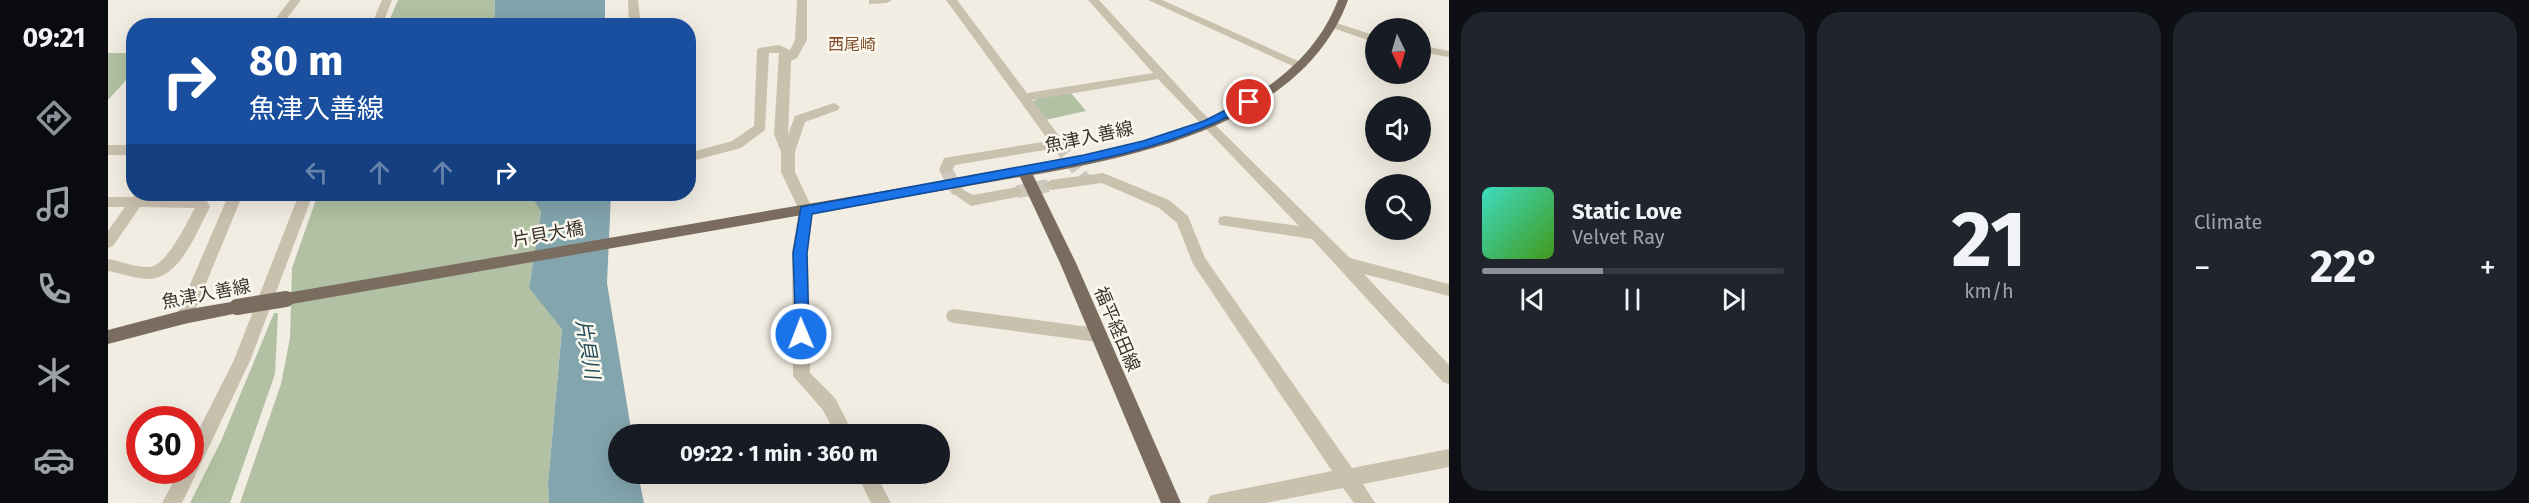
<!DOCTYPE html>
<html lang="en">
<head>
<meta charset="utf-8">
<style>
	:root { --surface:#171b24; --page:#20242c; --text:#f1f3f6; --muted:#9ea1a6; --line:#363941; --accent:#8c9099 }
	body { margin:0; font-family:"Fira Sans","Noto Sans JP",sans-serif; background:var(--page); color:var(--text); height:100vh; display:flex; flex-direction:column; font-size:22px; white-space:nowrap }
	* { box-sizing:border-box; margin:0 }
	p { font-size:20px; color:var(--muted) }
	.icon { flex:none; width:33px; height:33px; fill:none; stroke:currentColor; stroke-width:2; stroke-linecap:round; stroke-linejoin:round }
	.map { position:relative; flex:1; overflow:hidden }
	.drawer { display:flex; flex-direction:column; gap:12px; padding:12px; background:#0d0f14; width:1080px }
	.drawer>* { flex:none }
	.hud { position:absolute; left:18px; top:18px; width:570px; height:183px; border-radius:24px; box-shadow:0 6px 24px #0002; background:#1a4fa0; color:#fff; overflow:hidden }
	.needle { width:39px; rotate:175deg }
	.tools { position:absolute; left:1257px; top:18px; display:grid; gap:12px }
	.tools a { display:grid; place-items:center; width:66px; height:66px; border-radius:50%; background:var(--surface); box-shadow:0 6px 24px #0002; font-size:30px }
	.speed { position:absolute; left:18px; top:406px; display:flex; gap:12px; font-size:30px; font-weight:700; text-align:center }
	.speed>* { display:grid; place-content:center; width:78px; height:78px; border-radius:50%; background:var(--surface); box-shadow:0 6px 24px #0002; line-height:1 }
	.speed .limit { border:9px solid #d22; background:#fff; color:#111 }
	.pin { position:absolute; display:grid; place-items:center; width:51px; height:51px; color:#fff; margin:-26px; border:3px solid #fff; border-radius:50%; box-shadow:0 2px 6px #0007 }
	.me { position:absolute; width:66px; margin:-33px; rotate:359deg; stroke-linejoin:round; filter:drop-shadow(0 0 4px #0008) }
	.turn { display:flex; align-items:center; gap:21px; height:126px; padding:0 24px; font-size:27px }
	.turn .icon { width:78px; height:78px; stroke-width:2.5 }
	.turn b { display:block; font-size:42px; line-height:51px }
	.lanes { display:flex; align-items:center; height:57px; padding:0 24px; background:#0003; justify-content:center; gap:30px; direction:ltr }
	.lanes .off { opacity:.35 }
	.big { font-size:45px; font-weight:700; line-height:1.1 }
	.drawer .card { flex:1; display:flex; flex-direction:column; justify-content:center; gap:9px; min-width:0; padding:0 21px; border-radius:24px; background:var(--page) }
	.drawer .dial { align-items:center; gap:0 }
	.dial b { font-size:78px; line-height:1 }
	.song { display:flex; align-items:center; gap:18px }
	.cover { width:72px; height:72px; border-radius:9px; background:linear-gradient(135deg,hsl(170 70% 55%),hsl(100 70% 35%)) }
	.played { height:6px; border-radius:3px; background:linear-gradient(90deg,var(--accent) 40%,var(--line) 40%) }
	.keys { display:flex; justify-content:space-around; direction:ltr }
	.heat { display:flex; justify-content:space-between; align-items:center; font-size:33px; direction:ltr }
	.drawer .tiles { flex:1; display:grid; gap:12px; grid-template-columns:repeat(3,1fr) }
	.trip { position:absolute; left:500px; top:424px; width:342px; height:60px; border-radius:30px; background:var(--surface); box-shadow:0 6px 24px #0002; font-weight:700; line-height:60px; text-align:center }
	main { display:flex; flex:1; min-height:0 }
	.menu { display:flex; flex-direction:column; width:108px; justify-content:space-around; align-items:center; background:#090b0e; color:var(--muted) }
	.menu .icon { width:42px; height:42px }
	.menu .selected { color:var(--accent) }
	.menu b { font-size:27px; color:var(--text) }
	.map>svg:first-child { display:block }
	.green { fill:#b2c1a3 }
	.water { fill:#83a5ae }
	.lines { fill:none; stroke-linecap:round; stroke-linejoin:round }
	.minor-tunnel { stroke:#cdc8be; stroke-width:13; stroke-dasharray:13 6; stroke-linecap:butt }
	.minor { fill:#cac0ae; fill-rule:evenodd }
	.major { fill:#7a6c5e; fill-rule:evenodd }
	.major-bridge { stroke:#7a6c5e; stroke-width:16 }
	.route { fill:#1a73e8; stroke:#114b97; stroke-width:1.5 }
	.labels { text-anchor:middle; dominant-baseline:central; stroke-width:5; stroke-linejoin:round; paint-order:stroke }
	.far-neighbourhood-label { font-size:16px; fill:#834e2a; stroke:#faf7ef }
	.street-label { font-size:18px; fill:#3a332c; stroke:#faf7ef }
	.water-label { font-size:20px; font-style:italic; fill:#244d59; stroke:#faf7ef }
</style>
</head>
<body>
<main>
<nav class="menu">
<b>09:21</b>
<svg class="icon selected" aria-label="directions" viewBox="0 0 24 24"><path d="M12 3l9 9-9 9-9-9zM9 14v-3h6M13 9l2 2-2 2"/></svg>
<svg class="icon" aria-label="music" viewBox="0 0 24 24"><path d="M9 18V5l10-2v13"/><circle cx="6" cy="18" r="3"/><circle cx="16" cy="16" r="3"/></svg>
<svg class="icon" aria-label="phone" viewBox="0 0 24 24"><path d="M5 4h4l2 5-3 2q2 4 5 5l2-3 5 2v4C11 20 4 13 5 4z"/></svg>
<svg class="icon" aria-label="climate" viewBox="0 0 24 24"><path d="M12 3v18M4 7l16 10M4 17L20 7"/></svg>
<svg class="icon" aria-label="car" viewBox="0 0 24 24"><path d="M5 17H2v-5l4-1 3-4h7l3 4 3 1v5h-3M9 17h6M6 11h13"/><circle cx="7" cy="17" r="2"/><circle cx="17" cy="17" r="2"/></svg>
</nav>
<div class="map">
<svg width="1341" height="503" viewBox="0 0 1341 503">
	<rect width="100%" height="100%" fill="#f2ede2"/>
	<path class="green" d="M290 0H387L386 25 279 26Z
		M0 53H26L25 77H21L0 100Z
		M963 93 978 111 937 120 923 102 932 98Z
		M210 194H422L433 212 421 288 454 328 440 483 441 503H132L173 384 182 338 184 268Z
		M166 313H170L167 374 122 503H82L113 441Z"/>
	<path class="water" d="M387 0H497V25H386Z
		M422 194H503L499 283 524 435H510V474H530L536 503H441L440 483 454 329 421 288 433 212Z"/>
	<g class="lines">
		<path class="minor-tunnel" d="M950 144 977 180
			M838 170 850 192
			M909 192 943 185"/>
		<path class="minor" d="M182 0H193L173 26H162Z
			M274 0H284L274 26H263Z
			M520 0H530L533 26H521Z
			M689 0H699V40L689 58 683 61 680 135 687 116 726 103 732 107 730 110 697 122 687 152V172L705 210 700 253 702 373 727 398 746 435H728L715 410 685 376 684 253 691 210 673 172V152L666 134 671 53H661L657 130 633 148 580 162V153L624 141 646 126 649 50 651 48 671 45 682 50 687 40Z
			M761 0H784L779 3 761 4Z
			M838 0H849L919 93 1045 73 980 0H991L1092 110 1242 258 1341 284V296L1256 274 1341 365V384L1335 382 1204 239 1112 225 1110 221 1112 217 1117 216 1191 226 1050 79 924 100 955 141 957 144 955 147 847 165 843 173H833L831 170 836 158 941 141Z
			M1040 0H1054L1199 65 1197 68H1189Z
			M1226 22 1268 36V43L1222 27V23Z
			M1312 45 1341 51V57L1312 52Z
			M0 145H26V155H0Z
			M995 173 1061 200 1080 216 1097 258 1244 468 1341 449V467L1255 484 1267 503H1246L1235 488 1157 503H1099L1102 496 1109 494 1224 471 1085 264 1069 223 1051 208 994 183 943 190 936 185 943 180Z
			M850 187 865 195 909 187 916 192 909 197 863 206 843 192 845 188Z
			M27 194H39V197L93 198 98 199 102 207C89 230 73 278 41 279 27 279 13 273 0 271V259C13 261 28 268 42 267 59 265 79 222 87 208L32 207 5 246 0 248V231L17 207H0V197H25Z
			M121 194H135L82 322 76 324 70 322 68 317Z
			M191 194H205L142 361 74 503H54L71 471H82V447L126 360Z
			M846 309 989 328 995 330 997 335 995 340 989 342 846 323 840 321 838 316 840 311Z
			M749 474H768L783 503H763Z"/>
		<path class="major" d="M1230 0H1240C1196 121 1037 155 925 175L968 263 1073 503H1053L952 263 912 177 178 305 172 304 170 299 172 294 178 293 958 160C1057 140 1190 105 1230 0Z
			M129 301 135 302 137 307 135 312 76 324 0 344V330L76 310Z"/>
		<path class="major-bridge" d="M129 307 178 299"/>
	</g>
	<path class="route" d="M1141 98 1145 99V104C1063 149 983 162 892 179 830 191 767 202 704 214L699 253 701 334 693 341 688 339 685 253 693 207 976 155 1035 141 1096 121Z"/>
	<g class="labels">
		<g class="far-neighbourhood-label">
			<text x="744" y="44">西尾崎</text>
		</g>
		<g class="street-label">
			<text transform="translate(981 137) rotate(-12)">魚津入善線</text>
			<text transform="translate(440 234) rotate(-10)">片貝大橋</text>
			<text transform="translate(98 294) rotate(-11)">魚津入善線</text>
			<text transform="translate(1009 329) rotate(67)">福平経田線</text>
		</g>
		<g class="water-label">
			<text transform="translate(480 349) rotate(80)">片貝川</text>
		</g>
	</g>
</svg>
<div class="tools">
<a><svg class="needle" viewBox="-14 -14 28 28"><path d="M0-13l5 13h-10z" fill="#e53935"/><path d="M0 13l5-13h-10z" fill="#9ea1a6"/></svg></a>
<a><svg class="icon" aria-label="sound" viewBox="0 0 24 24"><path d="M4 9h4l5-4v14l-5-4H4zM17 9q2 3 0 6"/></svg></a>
<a><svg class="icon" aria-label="search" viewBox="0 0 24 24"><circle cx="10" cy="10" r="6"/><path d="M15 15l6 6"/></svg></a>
</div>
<div class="speed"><div class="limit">30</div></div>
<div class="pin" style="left:1141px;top:102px;background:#d93025"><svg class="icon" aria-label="arrive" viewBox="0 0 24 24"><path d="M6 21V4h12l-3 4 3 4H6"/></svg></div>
<svg class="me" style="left:693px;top:334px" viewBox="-20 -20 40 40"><circle r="17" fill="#1a73e8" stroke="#fff" stroke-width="3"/><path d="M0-11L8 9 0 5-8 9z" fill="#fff"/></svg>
<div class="trip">09:22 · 1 min · 360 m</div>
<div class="hud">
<div class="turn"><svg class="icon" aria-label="right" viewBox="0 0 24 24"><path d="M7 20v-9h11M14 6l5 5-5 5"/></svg><div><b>80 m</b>魚津入善線</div></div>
<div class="lanes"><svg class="icon off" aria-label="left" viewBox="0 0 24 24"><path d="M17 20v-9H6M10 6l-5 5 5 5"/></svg><svg class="icon off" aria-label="ahead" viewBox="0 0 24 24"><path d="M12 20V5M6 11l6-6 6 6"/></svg><svg class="icon off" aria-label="ahead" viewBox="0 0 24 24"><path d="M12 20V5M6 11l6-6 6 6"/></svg><svg class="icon" aria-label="right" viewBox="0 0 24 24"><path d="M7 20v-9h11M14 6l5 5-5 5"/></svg></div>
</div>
</div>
<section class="drawer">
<div class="tiles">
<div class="card">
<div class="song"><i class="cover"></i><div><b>Static Love</b><p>Velvet Ray</p></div></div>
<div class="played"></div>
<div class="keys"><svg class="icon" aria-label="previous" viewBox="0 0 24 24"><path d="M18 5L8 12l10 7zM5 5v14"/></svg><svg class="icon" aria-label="pause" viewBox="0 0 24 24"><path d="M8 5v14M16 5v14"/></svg><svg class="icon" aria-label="next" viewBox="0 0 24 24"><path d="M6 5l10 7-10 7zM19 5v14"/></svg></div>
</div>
<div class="card dial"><b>21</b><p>km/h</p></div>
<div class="card"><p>Climate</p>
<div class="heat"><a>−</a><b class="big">22°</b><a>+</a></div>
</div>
</div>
</section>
</main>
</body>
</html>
